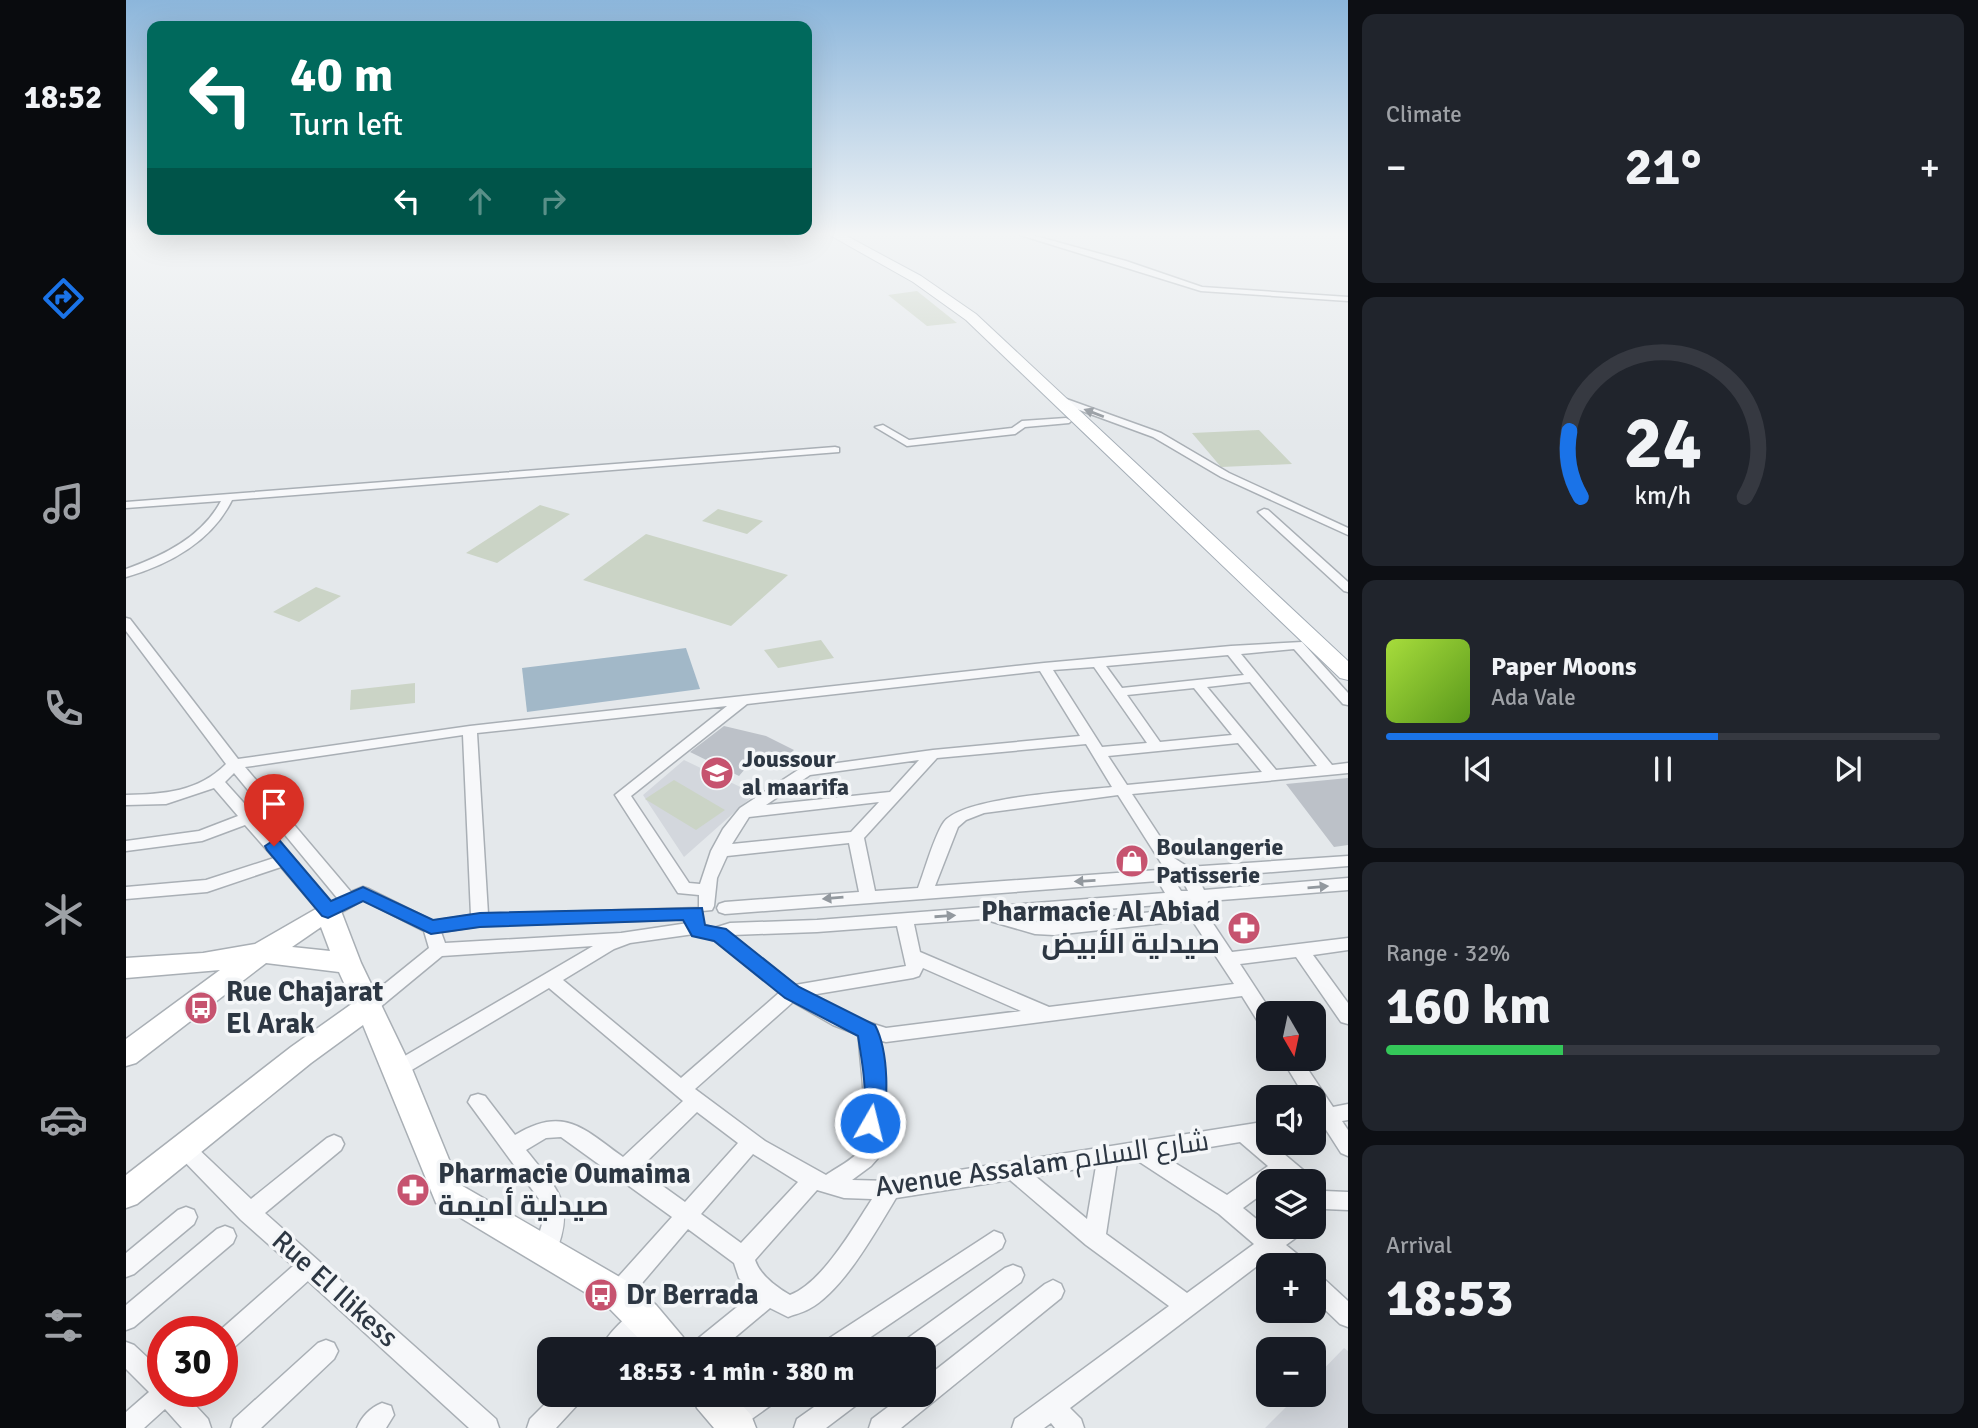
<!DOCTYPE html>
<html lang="en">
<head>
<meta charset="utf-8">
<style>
	:root { --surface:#171b24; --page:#20242c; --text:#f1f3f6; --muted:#9ea1a6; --line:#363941; --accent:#1a73e8 }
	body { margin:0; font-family:Signika,Cairo,sans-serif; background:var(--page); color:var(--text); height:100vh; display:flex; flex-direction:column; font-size:26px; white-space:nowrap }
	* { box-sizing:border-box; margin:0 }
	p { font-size:23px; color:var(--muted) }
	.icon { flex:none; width:38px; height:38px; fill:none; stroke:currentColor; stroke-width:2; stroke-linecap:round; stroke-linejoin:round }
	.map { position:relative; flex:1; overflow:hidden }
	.drawer { display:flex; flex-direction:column; gap:14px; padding:14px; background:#0d0f14; width:630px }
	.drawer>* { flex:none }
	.hud { position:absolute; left:21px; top:21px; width:665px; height:214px; border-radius:14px; box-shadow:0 7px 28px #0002; background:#00695c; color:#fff; overflow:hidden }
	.needle { width:46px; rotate:171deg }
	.buttons { position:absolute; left:1130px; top:1001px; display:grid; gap:14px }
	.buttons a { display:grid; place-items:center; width:70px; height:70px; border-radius:14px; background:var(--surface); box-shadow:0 7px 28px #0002; font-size:35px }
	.speed { position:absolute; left:21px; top:1316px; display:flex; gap:14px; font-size:35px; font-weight:700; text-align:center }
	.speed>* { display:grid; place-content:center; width:91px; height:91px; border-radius:50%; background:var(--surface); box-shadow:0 7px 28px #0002; line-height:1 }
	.speed .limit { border:10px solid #d22; background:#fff; color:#111 }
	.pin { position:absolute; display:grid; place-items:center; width:60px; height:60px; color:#fff; margin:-72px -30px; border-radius:50% 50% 50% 0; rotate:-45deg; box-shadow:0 0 7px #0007 }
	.pin .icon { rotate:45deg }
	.me { position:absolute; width:77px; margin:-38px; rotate:8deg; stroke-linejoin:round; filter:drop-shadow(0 0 5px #0008) }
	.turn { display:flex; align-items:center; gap:24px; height:147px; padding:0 28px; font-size:32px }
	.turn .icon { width:91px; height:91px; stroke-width:2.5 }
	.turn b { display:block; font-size:49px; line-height:60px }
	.lanes { display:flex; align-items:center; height:66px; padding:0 28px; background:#0003; justify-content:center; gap:35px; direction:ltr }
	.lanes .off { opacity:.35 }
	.big { font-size:52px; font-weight:700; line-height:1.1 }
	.drawer .card { flex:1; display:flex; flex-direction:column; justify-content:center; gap:10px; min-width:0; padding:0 24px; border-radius:14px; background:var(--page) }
	.drawer .dial { align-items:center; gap:0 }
	.dial svg { height:182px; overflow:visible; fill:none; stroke:var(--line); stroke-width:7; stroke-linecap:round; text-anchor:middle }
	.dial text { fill:var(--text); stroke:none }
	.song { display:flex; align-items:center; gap:21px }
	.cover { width:84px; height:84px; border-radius:10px; background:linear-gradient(135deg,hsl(80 70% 55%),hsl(90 70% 35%)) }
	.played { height:7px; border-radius:4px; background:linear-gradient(90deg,var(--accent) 60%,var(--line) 60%) }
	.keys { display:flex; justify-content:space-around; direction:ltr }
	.heat { display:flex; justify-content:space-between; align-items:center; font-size:38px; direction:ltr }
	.charge { height:10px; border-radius:5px; background:linear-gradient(90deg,#34c759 32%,var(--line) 0) }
	.trip { position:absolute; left:411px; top:1337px; width:399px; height:70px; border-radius:14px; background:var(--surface); box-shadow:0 7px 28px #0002; font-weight:700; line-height:70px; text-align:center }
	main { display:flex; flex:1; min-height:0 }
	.menu { display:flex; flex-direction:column; width:126px; justify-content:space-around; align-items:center; background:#090b0e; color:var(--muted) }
	.menu .icon { width:49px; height:49px }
	.menu .selected { color:var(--accent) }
	.menu b { font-size:32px; color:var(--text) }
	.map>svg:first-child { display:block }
	.built { fill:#d3d7dd }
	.green { fill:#cbd4c6 }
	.water { fill:#a2b8c8 }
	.building { fill:#bcc1c8 }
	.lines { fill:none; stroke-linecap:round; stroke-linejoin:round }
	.street-casing { stroke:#a9afb5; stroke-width:3 }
	.secondary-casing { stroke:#a9afb5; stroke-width:3 }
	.primary-casing { stroke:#a4adb6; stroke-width:2 }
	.street { fill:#f7f8fa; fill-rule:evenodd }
	.secondary { fill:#fff; fill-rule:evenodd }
	.primary { fill:#fff; fill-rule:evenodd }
	.oneway { fill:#92989e }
	.route { fill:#1a73e8; stroke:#114b97; stroke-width:2 }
	.labels { text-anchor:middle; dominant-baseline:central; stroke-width:7; stroke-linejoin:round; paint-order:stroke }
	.poi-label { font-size:24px; font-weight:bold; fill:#2d3743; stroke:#f4f6f8; text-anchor:start }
	.near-poi-label { font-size:28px; font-weight:bold; fill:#2d3743; stroke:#f4f6f8; text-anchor:start }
	.near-street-label { font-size:28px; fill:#2d3743; stroke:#f4f6f8 }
</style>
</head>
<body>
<main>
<nav class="menu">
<b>18:52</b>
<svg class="icon selected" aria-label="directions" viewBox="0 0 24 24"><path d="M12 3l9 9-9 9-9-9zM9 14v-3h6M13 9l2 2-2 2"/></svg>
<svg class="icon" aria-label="music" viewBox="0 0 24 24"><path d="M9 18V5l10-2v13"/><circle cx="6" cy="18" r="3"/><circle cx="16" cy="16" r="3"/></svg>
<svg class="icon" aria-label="phone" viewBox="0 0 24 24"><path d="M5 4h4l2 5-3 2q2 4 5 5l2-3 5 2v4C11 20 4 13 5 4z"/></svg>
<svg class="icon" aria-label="climate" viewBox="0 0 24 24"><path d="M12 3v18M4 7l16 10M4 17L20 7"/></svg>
<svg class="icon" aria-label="car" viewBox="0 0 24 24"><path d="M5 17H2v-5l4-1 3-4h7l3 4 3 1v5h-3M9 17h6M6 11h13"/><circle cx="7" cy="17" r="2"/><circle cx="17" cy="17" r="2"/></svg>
<svg class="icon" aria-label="filters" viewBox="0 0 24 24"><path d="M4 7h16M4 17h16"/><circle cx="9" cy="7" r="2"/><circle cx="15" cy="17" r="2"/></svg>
</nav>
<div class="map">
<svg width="1222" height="1428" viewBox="0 0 1222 1428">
	<rect width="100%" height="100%" fill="#e4e8eb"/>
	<path class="built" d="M558 760 629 794 558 857 517 795Z
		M1218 1348 1222 1351V1428H1139L1172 1395H1188V1379Z"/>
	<path class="green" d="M791 291 831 323 801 326 762 295Z
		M1133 430 1166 464 1095 467 1066 433Z
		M414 505 444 514 371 563 340 553Z
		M592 509 637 521 621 534 576 521Z
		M520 534 662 575 605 626 457 580Z
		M190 587 215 596 173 622 147 612Z
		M695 640 708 658 652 668 638 650Z
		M289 683V703L224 710 225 690Z
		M548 780 599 810 570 830 519 799Z"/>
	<path class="water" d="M560 648 574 689 401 712 396 668Z"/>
	<path class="building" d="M598 726 640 736 668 750 646 770 625 762 613 776 564 752Z
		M1222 778V845L1208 847 1160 784Z"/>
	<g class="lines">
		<defs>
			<path id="street" d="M891 234H902L1000 261 1076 287 1222 297V301L1075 291Z
				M932 396 1035 433 1103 473 1222 528V535L1095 477 1027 437 929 401V397Z
				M940 418 945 421 943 423 899 427 889 434 781 446 749 427 757 425 783 440 886 428 896 421Z
				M709 447 713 448V452L106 500C86 541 43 565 0 577V569C37 556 76 537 95 501L0 508V502Z
				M1138 509 1142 510 1222 582V592L1218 591 1134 514 1132 512Z
				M0 618 4 619 112 759 344 726 918 663 1105 646 1176 642 1222 693V705L1217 704 1168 649 1115 654 1206 765 1222 763V773L1006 794 1048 858 1062 867 1222 856V866L1072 878 1078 890 1222 878V890L1082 901 1080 913 1106 952 1222 938V950L1187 955 1222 1003V1024L1215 1022 1170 957 1114 964 1146 1013H1143V1030L1136 1028 1116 996 760 1042 752 1040 758 1087 754 1123 759 1133V1143L752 1158 745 1166 726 1180 764 1181 1143 1121V1138H1139L1183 1175 1186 1181H1161L1157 1178 1153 1181H1143V1189L1117 1208 1145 1231 1150 1227H1178L1175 1234 1160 1245 1176 1258 1179 1265H1152L1143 1257 944 1408 955 1419 958 1428H929L925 1423 918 1428H886L889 1419 1043 1306 960 1245 884 1180 770 1198C750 1231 717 1291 683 1309 676 1313 669 1314 662 1317L644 1308 595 1349H565L569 1341 627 1294 613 1278 608 1263 562 1229 500 1302 492 1305 484 1302 481 1294 484 1286 546 1217 435 1137 420 1138 400 1150C433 1191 451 1205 427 1259L419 1262 411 1259 408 1252 418 1217 413 1199 342 1102 345 1096 352 1094 359 1096 389 1135C438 1105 458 1129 497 1157L557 1101 423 988 279 1074 272 1077 265 1074 262 1069 265 1064 467 946 316 956 247 1013 241 1015 235 1013 232 1008 235 1003 303 948 298 931 237 900C225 906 210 919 196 915L155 867 81 892 0 899V887L80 880 148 858 119 825 76 841 0 851V841L73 831 112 816 88 788 40 804 0 805V795C38 794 72 792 100 764L0 631ZM1102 655 1118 675 996 688 980 666ZM968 667 1021 743 976 747 927 670ZM914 671 954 736 807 750 675 768 614 808 597 829 585 851 574 884 563 883 505 796 621 704ZM1124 682 1191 766 1150 770 1081 687ZM1068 688 1106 735 1034 742 1001 695ZM601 706 489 795 552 893 573 895V908L362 914 351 733ZM337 735 345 915 307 921 243 889 237 887 225 892 119 767ZM1112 743 1136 772 1001 785 982 756ZM960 744 986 787C953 791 836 797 818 822 808 836 799 870 792 888L749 891 738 838 811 758ZM793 760 764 792 640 805 684 775ZM108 773 212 899 204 903 131 818 129 813 126 812 99 782ZM992 795 1037 866 1032 870 809 886 832 827 840 820 858 813ZM753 802 725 832 606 844 623 817ZM723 843 733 892 599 902 593 904 591 908 593 912 599 914 1032 881 1039 893 691 920 604 923 588 928 569 922 495 933 319 943 315 932 354 926 569 919 575 917 576 911 586 910 588 906 591 878 601 856ZM1056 879 1062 891H1055L1048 880ZM1046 904 1053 909 928 923 909 922 888 916ZM857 919 909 934 928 935 1066 920 1108 984 923 1007 794 952 788 924ZM771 926 780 966 669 985 606 935 691 932ZM568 934 590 941 654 992 555 1078 437 980 488 949 504 943ZM797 968 895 1011 760 1028 720 1015 685 995 787 978 793 976ZM667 1002 707 1025 733 1035C733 1065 742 1092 734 1123 748 1152 720 1161 700 1175L639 1141 569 1089ZM571 1112 612 1143 559 1202 513 1169ZM1114 1142 1142 1166 1101 1195 1036 1155ZM627 1154 672 1182 615 1243 575 1214ZM1009 1159 1093 1214 1128 1244 1061 1293 980 1234 991 1162ZM970 1166 961 1219 909 1176ZM691 1190 718 1198 746 1199C728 1227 696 1283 664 1295 650 1287 634 1275 629 1260Z
				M1156 1059H1175L1207 1107 1222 1104V1120L1216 1121 1222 1130V1156L1215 1153 1197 1125 1188 1127V1097H1179Z
				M208 1135 215 1138 218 1144 215 1150 139 1213 370 1419 373 1428H343L182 1281 104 1351 96 1354V1332H92L167 1266 115 1220 52 1155 49 1149 52 1143 59 1140 66 1143 125 1199 201 1138Z
				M1198 1191 1222 1192V1210L1198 1209 1191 1207 1188 1198 1191 1193Z
				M60 1207 68 1210 71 1217 68 1224 8 1274 0 1277V1253L52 1210Z
				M99 1226 107 1229 110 1236 107 1243 8 1327 0 1330V1305L91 1229Z
				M868 1231 876 1234 879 1241 876 1248 727 1349H695L699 1341Z
				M887 1265 895 1268 898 1275 895 1282 798 1354V1349H774L778 1341 879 1268Z
				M1188 1274 1196 1277 1222 1301V1327L1214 1324 1188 1299Z
				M927 1280 935 1284 938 1291 935 1298 775 1428H743L746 1419 778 1395H798V1379L919 1284Z
				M517 1307 525 1310 528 1318 525 1326 503 1349H475C481 1334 502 1313 517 1307Z
				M200 1340 208 1343 212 1351 208 1359 135 1428H105L108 1419 192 1343Z
				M0 1342 8 1345 37 1372V1391H56L82 1419 85 1428H56L39 1409 18 1428H0V1412L23 1392 0 1369Z
				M428 1395H457L453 1403 430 1428H401L404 1419Z
				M619 1395H652L648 1403 613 1428H595L592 1419 595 1410Z
				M705 1395H737L733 1403 700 1428H668L671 1419Z
				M256 1403 265 1406 268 1415 260 1428H231C236 1416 244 1408 256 1403Z"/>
			<path id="secondary" d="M202 902 211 905 215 911 235 963 286 1069 333 1184 504 1283 530 1305 557 1337 562 1349H523L480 1305 310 1203 237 1025 185 1063 11 1204 0 1208V1175L165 1047 227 1003 213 972 140 963 10 1063 0 1066V1039L94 970 0 978V958L77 953 129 944ZM195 927 204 951 166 947Z
				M566 1395H607L625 1415 630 1428H588L571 1408Z"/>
			<path id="primary" d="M702 234H717L795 276 850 314 1222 661V680L1214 678 840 320 787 282Z"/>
		</defs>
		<use href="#street" class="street-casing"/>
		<use href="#secondary" class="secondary-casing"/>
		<use href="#primary" class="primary-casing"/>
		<use href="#street" class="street"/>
		<use href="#secondary" class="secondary"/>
		<use href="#primary" class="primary"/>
	</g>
	<defs><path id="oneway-solid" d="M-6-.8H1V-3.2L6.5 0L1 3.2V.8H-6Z" transform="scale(1.75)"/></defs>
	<g class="oneway">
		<use href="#oneway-solid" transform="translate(968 413) rotate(-159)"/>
		<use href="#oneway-solid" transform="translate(959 881) rotate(177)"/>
		<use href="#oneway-solid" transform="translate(1192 887) rotate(-5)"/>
		<use href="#oneway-solid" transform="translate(707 898) rotate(175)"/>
		<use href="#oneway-solid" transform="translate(819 916) rotate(-4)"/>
	</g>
	<linearGradient id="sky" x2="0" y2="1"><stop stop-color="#8cb6db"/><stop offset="0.54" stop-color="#f3f5f6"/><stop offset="1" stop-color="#f3f5f6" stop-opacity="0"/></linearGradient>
	<rect width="1222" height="434" fill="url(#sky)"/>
	<path class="route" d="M148 840 154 841 205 901 237 887 307 920 354 913 576 908 579 925 600 929 673 987 749 1025C762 1050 765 1105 752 1130L744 1132 736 1130 733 1123C744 1096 736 1064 732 1036L659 998 588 941 566 936 557 920 354 927 305 934 237 901 202 918 196 916 141 850 139 846Z"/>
	<defs>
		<symbol id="school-disc" viewBox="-11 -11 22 22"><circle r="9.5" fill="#c6536f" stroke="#f4f6f8"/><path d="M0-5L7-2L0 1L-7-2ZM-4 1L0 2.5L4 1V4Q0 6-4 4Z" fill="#fff"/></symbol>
		<symbol id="shop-disc" viewBox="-11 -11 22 22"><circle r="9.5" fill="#c6536f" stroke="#f4f6f8"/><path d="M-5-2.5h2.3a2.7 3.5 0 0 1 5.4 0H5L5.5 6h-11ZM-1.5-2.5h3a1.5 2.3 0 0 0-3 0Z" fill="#fff"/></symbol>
		<symbol id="pharmacy-disc" viewBox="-11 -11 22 22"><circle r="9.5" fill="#c6536f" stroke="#f4f6f8"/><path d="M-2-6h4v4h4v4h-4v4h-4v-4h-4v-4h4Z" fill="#fff"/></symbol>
		<symbol id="bus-disc" viewBox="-11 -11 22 22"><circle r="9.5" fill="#c6536f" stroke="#f4f6f8"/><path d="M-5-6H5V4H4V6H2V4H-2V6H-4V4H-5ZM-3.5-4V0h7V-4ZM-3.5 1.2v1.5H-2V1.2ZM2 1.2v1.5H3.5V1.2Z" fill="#fff"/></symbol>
	</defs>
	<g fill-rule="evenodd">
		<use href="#school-disc" x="572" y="754" width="38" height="38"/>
		<use href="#shop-disc" x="987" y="842" width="38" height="38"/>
		<use href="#pharmacy-disc" x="1099" y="909" width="38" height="38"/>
		<use href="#bus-disc" x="56" y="989" width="38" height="38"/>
		<use href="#pharmacy-disc" x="268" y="1171" width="38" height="38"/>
		<use href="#bus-disc" x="456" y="1276" width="38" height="38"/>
	</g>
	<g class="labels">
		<g class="poi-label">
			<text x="616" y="759">Joussour<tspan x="616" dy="28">al maarifa</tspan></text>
			<text x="1030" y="847">Boulangerie<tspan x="1030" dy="28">Patisserie</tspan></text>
		</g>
		<g class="near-poi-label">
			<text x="1094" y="912" text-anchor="end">Pharmacie Al Abiad<tspan x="1094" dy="32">صيدلية الأبيض</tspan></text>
			<text x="100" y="992">Rue Chajarat<tspan x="100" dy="32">El Arak</tspan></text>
			<text x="312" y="1174">Pharmacie Oumaima<tspan x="312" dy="32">صيدلية أميمة</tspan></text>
			<text x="500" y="1295">Dr Berrada</text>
		</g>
		<g class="near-street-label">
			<text transform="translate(916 1164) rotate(-8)">Avenue Assalam شارع السلام</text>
			<text transform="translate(209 1289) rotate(42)">Rue El Ilikess</text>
		</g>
	</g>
</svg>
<div class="buttons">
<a><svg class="needle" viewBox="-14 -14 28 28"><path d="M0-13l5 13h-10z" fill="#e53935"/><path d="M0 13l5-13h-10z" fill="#9ea1a6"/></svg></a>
<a><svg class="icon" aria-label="sound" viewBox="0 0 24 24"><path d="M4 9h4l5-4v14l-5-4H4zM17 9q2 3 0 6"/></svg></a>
<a><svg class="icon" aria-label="layers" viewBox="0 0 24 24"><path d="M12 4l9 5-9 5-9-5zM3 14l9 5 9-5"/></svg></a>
<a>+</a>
<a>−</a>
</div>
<div class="speed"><div class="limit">30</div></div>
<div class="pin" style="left:148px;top:846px;background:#d93025"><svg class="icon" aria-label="arrive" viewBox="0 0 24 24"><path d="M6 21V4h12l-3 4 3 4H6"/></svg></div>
<svg class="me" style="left:744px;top:1123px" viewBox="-20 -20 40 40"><circle r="17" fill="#1a73e8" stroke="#fff" stroke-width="3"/><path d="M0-11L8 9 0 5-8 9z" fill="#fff"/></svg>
<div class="trip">18:53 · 1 min · 380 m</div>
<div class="hud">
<div class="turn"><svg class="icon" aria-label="left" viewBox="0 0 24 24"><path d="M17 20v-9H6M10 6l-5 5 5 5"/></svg><div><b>40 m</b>Turn left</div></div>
<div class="lanes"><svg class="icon" aria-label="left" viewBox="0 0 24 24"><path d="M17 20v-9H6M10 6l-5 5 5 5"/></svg><svg class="icon off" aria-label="ahead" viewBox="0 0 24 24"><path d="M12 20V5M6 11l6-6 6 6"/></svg><svg class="icon off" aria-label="right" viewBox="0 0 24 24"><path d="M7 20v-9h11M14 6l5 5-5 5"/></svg></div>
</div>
</div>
<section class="drawer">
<div class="card"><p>Climate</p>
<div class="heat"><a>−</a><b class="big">21°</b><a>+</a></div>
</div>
<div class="card dial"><svg viewBox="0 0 100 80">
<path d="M14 69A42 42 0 1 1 86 69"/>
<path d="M14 69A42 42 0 0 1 9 40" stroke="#1a73e8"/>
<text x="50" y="56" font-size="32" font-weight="700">24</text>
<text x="50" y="72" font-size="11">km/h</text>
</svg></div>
<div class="card">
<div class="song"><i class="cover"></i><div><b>Paper Moons</b><p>Ada Vale</p></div></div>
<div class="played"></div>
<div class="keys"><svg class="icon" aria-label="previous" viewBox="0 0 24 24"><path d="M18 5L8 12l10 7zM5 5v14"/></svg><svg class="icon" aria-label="pause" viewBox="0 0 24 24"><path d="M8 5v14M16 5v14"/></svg><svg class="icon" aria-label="next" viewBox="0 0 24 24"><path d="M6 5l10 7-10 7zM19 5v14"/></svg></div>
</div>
<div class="card"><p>Range · 32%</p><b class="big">160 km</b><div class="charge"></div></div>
<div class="card"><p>Arrival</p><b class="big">18:53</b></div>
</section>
</main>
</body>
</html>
